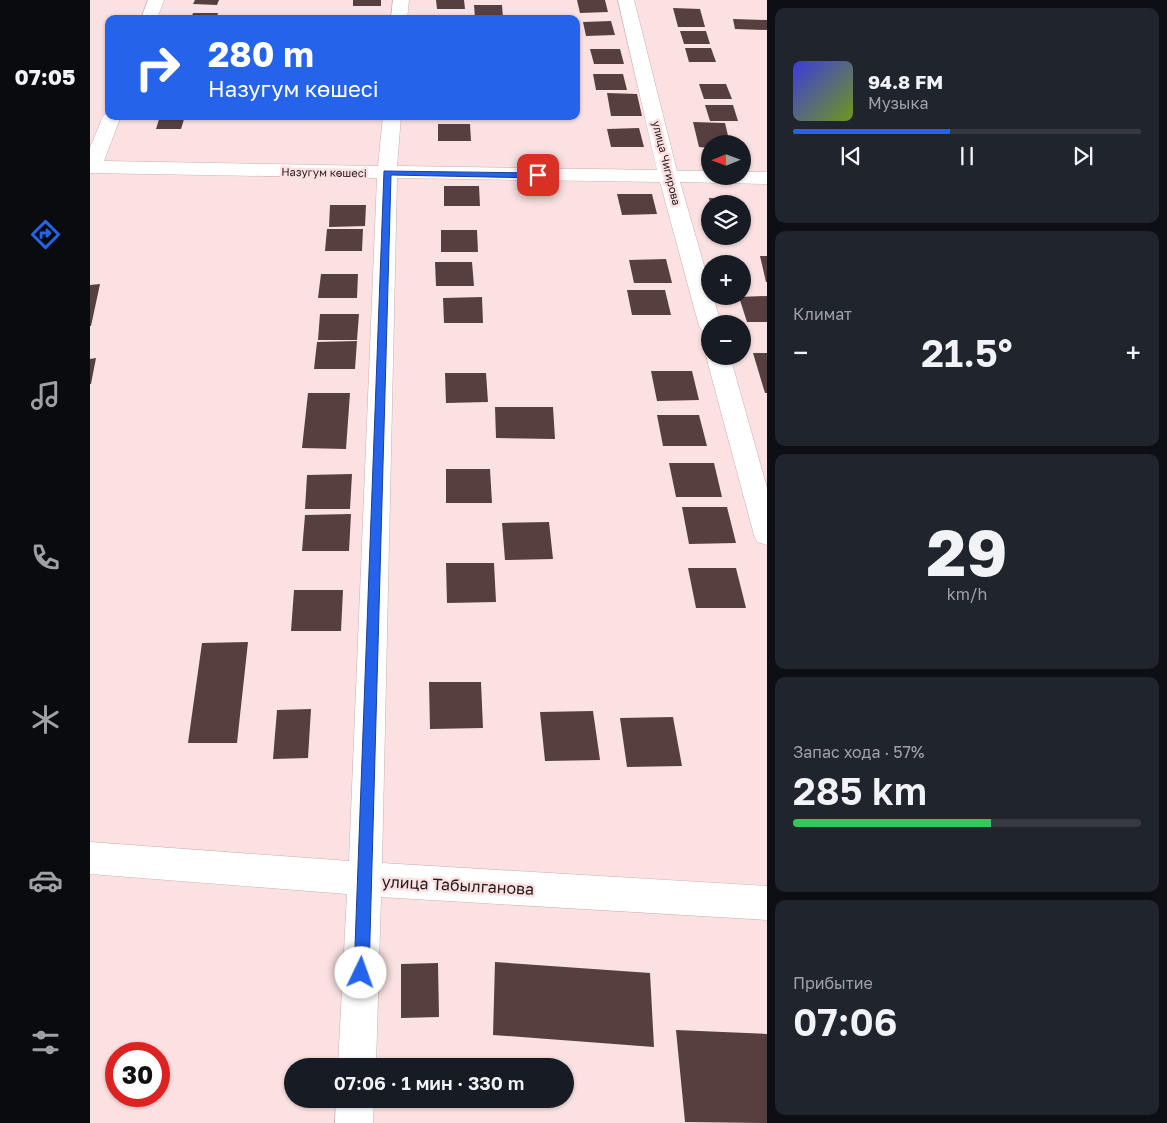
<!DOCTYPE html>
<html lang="ru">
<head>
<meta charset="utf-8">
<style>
	:root { --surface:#171b24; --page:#20242c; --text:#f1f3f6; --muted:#9ea1a6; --line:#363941; --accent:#2563eb }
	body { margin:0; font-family:"Golos Text",sans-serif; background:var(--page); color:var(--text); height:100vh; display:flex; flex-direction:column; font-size:19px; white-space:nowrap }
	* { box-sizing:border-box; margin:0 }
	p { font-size:16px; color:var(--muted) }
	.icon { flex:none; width:28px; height:28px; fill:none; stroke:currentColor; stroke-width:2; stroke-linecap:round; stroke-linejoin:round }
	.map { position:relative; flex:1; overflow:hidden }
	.panel { display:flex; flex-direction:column; gap:8px; padding:8px; background:#0d0f14; width:400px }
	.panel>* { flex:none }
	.banner { position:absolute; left:15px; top:15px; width:475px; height:105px; border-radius:10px; box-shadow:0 1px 4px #0004; background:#2563eb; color:#fff; overflow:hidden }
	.needle { width:32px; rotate:269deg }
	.buttons { position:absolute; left:611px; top:135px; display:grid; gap:10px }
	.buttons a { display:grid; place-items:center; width:50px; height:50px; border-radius:50%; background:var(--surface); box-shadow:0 1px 4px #0004; font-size:25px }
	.speed { position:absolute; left:15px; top:1042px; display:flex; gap:10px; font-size:25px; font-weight:700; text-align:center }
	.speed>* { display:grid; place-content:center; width:65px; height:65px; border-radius:50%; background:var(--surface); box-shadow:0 1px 4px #0004; line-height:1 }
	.speed .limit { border:8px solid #d22; background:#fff; color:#111 }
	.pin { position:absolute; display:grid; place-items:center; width:42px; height:42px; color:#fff; margin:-21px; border-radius:10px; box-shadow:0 2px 8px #0006 }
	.me { position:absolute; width:55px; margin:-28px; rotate:3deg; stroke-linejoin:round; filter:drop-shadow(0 0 4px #0008) }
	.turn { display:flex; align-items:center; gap:18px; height:105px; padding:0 20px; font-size:22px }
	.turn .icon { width:65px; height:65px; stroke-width:2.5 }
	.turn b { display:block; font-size:35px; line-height:42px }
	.big { font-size:38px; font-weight:600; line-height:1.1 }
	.panel .tile { flex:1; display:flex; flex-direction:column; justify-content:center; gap:8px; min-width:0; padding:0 18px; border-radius:10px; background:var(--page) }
	.panel .dial { align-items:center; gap:0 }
	.dial b { font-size:65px; line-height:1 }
	.song { display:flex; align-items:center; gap:15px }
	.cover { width:60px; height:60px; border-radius:8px; background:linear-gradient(135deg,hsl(240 70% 55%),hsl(80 70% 35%)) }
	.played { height:5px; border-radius:2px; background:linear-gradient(90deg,var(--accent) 45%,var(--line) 45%) }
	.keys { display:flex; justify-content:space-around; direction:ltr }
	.heat { display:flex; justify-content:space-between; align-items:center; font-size:28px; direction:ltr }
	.charge { height:8px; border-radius:4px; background:linear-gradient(90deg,#34c759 57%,var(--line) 0) }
	.trip { position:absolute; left:194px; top:1058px; width:290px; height:50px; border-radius:25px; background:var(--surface); box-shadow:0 1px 4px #0004; font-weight:600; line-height:50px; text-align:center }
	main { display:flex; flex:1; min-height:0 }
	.tab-bar { display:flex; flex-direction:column; width:90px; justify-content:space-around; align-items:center; background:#090b0e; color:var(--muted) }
	.tab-bar .icon { width:35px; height:35px }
	.tab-bar .on { color:var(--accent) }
	.tab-bar b { font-size:22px; color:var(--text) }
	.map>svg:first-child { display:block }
	.building { fill:#583f3f }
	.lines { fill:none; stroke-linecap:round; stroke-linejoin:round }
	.minor-casing { stroke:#cdaeaf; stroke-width:1 }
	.minor { fill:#fff; fill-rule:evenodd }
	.route { fill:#2563eb; stroke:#184099 }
	.labels { text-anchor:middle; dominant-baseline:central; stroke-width:5; stroke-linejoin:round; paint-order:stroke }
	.far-street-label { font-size:11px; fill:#261b1b; stroke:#fbe1e1 }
	.near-street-label { font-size:16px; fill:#261b1b; stroke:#fbe1e1 }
</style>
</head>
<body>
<main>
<nav class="tab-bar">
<b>07:05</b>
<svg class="icon on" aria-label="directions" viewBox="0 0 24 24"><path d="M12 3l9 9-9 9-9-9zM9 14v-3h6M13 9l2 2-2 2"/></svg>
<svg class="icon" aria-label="music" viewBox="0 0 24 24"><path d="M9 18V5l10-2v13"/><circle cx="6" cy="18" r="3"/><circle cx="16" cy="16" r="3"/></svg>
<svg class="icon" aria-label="phone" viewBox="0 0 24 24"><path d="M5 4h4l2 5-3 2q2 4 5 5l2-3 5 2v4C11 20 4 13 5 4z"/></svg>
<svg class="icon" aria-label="climate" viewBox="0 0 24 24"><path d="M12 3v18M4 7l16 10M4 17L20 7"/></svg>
<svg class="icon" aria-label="car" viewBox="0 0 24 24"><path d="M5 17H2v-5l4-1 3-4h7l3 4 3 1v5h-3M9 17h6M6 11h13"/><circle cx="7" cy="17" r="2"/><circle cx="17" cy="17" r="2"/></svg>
<svg class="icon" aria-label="filters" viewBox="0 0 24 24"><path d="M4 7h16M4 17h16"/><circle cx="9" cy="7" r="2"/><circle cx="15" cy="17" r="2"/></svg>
</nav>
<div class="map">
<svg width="677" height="1123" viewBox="0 0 677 1123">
	<rect width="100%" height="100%" fill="#fbe1e1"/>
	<path class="building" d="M105 0H129L127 5 103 4Z
		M263 0H291V6H263Z
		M346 0H374L375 9H347Z
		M487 0H515L518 12 490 13Z
		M384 5H412L413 18H385Z
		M583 8 610 9 615 27H588Z
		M103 13H128L126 19H101Z
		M643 19 677 20V30L645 29Z
		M521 21 525 35 496 36 493 22Z
		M590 31H616L620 44H594Z
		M595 48H621L626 62H599Z
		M500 49H530L534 64H504Z
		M503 74H533L537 90H506Z
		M609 84H636L642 99H614Z
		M517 93 547 94 552 116H521Z
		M615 105H643L648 121H620Z
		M70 116H95L91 129H66Z
		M603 122 635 123 640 144H620V148L609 147Z
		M348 124H380L381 141H348Z
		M549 128 554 147H521L517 129Z
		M354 186H389L390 206H354Z
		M527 194H562L567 214 532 215Z
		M619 198 649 199 650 204H620Z
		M240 205H276L275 226 239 227Z
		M237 229H273L272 251H235Z
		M351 230H387L388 252H351Z
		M670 256H677V282H676Z
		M576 259 582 283H544L539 260Z
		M345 262H382L384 286H346Z
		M231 274H268L267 298H228Z
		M10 284 1 326H0V285Z
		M537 290H575L581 315H542Z
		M677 296V322H657L649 297Z
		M392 297 393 323H354L353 298Z
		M230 314H269L267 340H228Z
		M267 341 265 369H224L227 342Z
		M663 353H677V393H675Z
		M6 358 1 384H0V359Z
		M561 371H602L609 400 567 401Z
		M355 373H396L398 402 356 403Z
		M218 393H260L256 449 212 448Z
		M405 407H463L465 439 406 438Z
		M567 415H609L617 446H573Z
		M579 463H624L632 497H586Z
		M356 469H400L402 503H356Z
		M262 474 260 509H215L217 475Z
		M592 507H637L646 543 599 544Z
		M261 514 259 551H212L215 515Z
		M459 522 463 559 415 560 412 523Z
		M356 563H404L406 602 357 603Z
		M598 568H646L656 608H606Z
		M204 590H253L251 631H201Z
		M158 642 147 743H98L112 643Z
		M339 682H391L393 728 340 729Z
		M221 709 218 758 183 759 187 710Z
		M503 711 510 760 455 761 450 712Z
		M583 717 592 766 537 767 530 718Z
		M405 962 560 973 564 1047 403 1035Z
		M348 963 349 1017 311 1018V964Z
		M586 1030 677 1034V1123L595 1122Z"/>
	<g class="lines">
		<defs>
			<path id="minor" d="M58 0H74L67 19H51Z
				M303 0H319L317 19H301Z
				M528 0H544L587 171H620V176H652V172H677V184L590 182 620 286V296H623L631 324H620V333L612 331 609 326 570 182 307 178 292 863 677 886V920L291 897 286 1066H248L257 894 0 874V842L259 861 287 178 0 173V148L13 116 19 111V116H31L14 161 288 166 293 116H311L307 166 567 170Z
				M620 350V356H640L677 488V545L667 542 664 535 616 356Z
				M246 1099H284L283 1123H245Z"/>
		</defs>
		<use href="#minor" class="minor-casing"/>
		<use href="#minor" class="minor"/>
	</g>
	<path class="route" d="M294 171 448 173 452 175 448 178 301 175 279 973 276 978 271 980 266 978 264 973Z"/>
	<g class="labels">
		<g class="far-street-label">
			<text transform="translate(577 163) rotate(76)">улица Чигирова</text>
			<text transform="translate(234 172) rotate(1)">Назугум көшесі</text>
		</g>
		<g class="near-street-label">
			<text transform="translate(368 885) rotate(3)">улица Табылганова</text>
		</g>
	</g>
</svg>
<div class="buttons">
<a><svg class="needle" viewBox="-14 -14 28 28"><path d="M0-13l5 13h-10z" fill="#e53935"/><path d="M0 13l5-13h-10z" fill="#9ea1a6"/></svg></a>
<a><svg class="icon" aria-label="layers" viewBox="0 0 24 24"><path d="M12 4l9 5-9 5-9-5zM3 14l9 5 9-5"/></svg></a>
<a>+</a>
<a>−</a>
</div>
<div class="speed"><div class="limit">30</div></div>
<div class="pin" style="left:448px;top:175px;background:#d93025"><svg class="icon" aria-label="arrive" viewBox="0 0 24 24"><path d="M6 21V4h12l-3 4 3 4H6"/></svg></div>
<svg class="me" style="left:271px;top:973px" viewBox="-20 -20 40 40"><circle r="19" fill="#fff"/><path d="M0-13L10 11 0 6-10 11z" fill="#2563eb"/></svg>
<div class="trip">07:06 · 1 мин · 330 m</div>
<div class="banner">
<div class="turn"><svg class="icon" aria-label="right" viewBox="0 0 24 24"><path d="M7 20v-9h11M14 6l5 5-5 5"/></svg><div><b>280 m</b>Назугум көшесі</div></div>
</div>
</div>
<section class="panel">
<div class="tile">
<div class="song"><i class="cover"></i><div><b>94.8 FM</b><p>Музыка</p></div></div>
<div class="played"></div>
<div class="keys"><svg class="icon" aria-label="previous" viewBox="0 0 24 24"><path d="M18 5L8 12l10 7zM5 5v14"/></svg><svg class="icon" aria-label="pause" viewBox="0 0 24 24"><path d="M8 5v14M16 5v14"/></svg><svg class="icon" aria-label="next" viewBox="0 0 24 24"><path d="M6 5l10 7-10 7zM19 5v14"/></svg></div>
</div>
<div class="tile"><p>Климат</p>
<div class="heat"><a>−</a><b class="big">21.5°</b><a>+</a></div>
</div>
<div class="tile dial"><b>29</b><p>km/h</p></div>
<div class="tile"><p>Запас хода · 57%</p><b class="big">285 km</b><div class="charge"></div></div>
<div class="tile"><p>Прибытие</p><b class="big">07:06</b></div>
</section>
</main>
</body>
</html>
